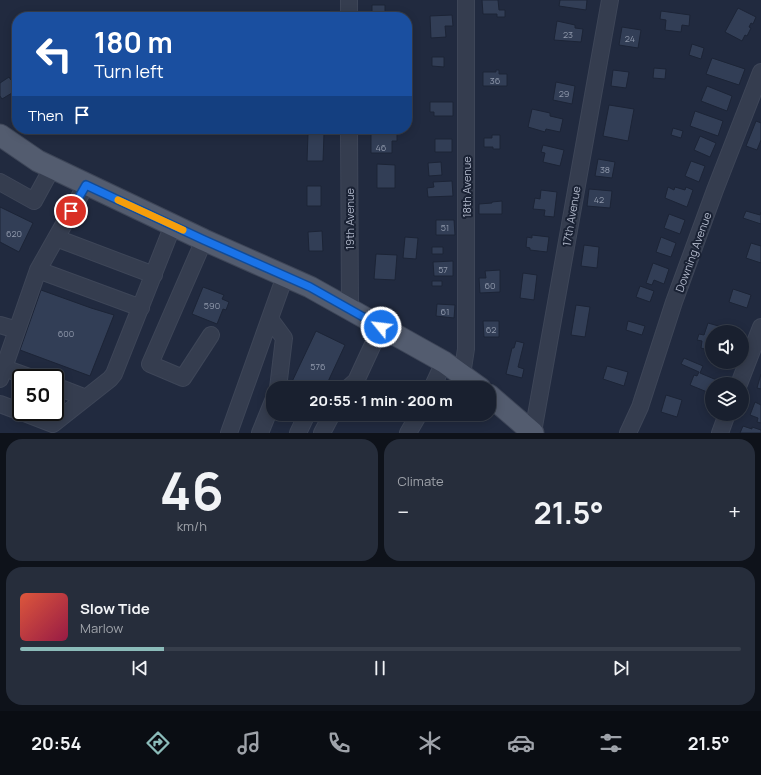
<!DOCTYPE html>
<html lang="en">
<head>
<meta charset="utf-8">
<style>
	:root { --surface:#19202f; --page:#262d3b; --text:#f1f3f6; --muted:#9fa3aa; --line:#373e4b; --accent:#8bbbb9 }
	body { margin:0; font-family:Manrope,sans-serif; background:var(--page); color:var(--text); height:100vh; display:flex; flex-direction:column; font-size:15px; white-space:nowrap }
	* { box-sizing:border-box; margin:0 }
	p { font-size:13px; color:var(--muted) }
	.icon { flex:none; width:22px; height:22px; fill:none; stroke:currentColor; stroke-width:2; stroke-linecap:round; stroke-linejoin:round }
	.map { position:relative; height:433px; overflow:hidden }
	.panel { display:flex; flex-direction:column; gap:6px; padding:6px; background:#0e121a; flex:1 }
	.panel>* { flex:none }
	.guide { position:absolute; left:12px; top:12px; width:400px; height:122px; border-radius:16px; box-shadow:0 2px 10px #0003,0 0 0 1px var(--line); background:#1a4fa0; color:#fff; overflow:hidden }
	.controls { position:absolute; left:705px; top:325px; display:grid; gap:8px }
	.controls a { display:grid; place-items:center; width:44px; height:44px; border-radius:50%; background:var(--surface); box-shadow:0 2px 10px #0003,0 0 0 1px var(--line); font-size:20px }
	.speed { position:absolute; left:12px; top:369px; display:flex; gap:8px; font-size:20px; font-weight:700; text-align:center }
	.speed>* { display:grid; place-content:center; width:52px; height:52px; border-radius:50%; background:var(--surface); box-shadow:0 2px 10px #0003,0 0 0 1px var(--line); line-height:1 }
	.speed .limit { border:2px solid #111; border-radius:6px; background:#fff; color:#111 }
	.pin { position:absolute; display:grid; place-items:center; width:34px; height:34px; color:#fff; margin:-17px; border:2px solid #fff; border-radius:50%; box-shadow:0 1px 4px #0007 }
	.me { position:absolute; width:44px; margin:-22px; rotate:299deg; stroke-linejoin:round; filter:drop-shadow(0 0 3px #0008) }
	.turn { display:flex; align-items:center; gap:14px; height:84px; padding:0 16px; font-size:18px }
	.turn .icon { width:52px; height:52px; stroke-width:2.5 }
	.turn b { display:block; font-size:28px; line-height:34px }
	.then { display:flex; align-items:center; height:38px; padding:0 16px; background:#0003; gap:8px; font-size:15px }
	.big { font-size:30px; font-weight:700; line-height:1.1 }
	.panel .card { flex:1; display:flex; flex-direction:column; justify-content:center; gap:6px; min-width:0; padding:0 14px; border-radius:16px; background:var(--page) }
	.panel .dial { align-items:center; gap:0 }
	.dial b { font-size:52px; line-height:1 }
	.song { display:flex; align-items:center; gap:12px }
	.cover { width:48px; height:48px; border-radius:6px; background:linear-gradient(135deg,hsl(10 70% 55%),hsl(340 70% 35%)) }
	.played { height:4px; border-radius:2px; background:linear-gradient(90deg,var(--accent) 20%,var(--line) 20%) }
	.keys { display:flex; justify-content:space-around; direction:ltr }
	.heat { display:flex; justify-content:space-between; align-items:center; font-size:22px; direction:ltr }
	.panel .tiles { flex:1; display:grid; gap:6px; grid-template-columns:1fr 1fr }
	.card:last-child { grid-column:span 2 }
	.trip { position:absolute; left:266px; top:381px; width:230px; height:40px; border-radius:16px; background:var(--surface); box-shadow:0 2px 10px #0003,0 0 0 1px var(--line); font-weight:700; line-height:40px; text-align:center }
	.menu { display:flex; height:64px; justify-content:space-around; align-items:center; background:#0a0d13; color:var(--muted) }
	.menu .icon { width:28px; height:28px }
	.menu .current { color:var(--accent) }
	.menu b { font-size:18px; color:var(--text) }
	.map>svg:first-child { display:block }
	.building { fill:#323e56; stroke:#1c2436 }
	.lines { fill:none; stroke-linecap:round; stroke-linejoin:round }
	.minor-casing { stroke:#3e4658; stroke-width:18 }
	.major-casing { stroke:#3e4658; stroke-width:23 }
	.minor { stroke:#353d4f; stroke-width:16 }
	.major { stroke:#535c6f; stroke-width:21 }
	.route-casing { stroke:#114b97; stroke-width:10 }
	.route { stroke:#1a73e8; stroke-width:7 }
	.slow { stroke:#f59e0b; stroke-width:7 }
	.labels { text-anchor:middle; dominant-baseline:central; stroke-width:4; stroke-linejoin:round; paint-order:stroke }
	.number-label { font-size:9px; fill:#8f98ab }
	.street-label { font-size:11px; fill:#b1b8ca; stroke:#1a2234 }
</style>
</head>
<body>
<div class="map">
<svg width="761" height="433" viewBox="0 0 761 433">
	<rect width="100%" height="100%" fill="#212a3f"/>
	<path class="building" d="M482 0H498L499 10H505V17H497V14H483Z
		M560 0H587L586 10 559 6Z
		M372 5H385V17H372Z
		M738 8 756 17 753 24 751 23 749 27 751 28 747 36 745 35 742 41 725 32Z
		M310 11H330V17H295V15H310Z
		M661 11 690 15 689 26 682 25 681 32 665 30 666 20 660 19Z
		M452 15 453 26H445L446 37 431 38 430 16Z
		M557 21 575 25V28L583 29 581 42 554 40Z
		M622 27 641 30 638 48 619 45Z
		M692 44 704 48 701 59 689 55Z
		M432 57H444V67L432 66Z
		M712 58 745 69 739 85 706 74Z
		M654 68 666 69 665 79 653 78Z
		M496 70H499V74H507V86H483V72H496Z
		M613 70 629 72 626 88 611 86Z
		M9 77 11 80 14 77 17 81 13 84 17 90 2 99 0 96V83Z
		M556 82 575 86 572 104 553 100Z
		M707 86 732 96 727 111 701 101Z
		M430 102H453V116H434V112H430Z
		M609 105 634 109 628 141 603 136Z
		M532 109 550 113V116L563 119 560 132 546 129 545 132 528 127Z
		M695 111 723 121 718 136 690 126Z
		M756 121 761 123V140L757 150 746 146Z
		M673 128 683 131 681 138 671 135Z
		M29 129H40L34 135Z
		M371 132H397V141H392V153H371Z
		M308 134H324L323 161H307Z
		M492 135H500V149H493V147H484V138H492Z
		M700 136 716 143 710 157 694 150Z
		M435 139H452V152H435Z
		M543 145 564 150 560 166 543 162 545 153 541 152Z
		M598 159 615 162 612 178 595 176Z
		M691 161 705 166 699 182 685 176Z
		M441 162 442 175 429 176 428 163Z
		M377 164 395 165V188H377Z
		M452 181 453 196 428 197 427 188 434 187 433 182Z
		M307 186H321V206H307Z
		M668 187 674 190 675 187 685 190 686 187 693 190 687 207 665 198Z
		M589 189 612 191 610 208 587 206Z
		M541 190 557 192 554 217 544 216 545 210 533 209 535 198 540 199Z
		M502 201V214H479V204L492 203V202Z
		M0 207 33 223 19 252 0 242Z
		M746 211 760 215 761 212V224L743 218Z
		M669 214 685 220 680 234 664 228Z
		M436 220H454L455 235H436Z
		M322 231 323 251H309L308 232Z
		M532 235 549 237 547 252 530 250V248L526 247 527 237 532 238Z
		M405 237 418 238 416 259 403 258Z
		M661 237 676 243 671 257 656 252Z
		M751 243 761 246V263L746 258Z
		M584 245 599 247 597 268 581 266Z
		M432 247H443V254H432Z
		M376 254 397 255 395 280 374 279Z
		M453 261V276H434L433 262Z
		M653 263 669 269 664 284 654 280 652 285 646 283Z
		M500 270V292L480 293 479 278H486L485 271Z
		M523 273 537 275 534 300 520 298Z
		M432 281H442V286H432Z
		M640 286 654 291 650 302 636 297Z
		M203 287 224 295 222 299 229 302 226 310 223 309 217 324 192 314Z
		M733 289 751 295 747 308 729 302Z
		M41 290 91 308 114 315 90 376 20 350Z
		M437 304 455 305 454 318 436 316Z
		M576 305 590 307 585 337 571 335Z
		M483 321H499V337H484Z
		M628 321 645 326 642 335 626 330Z
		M708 323 729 329 728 332H712V351L701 348 702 341 697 340 699 334 704 335Z
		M316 331 345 345 325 388H318L314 386 313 388H289Z
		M516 341 524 343 518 367 524 369 522 378 506 374 512 348H514Z
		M684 358 703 366 700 373 719 381 717 384H712V394L690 385 694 375 697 376 699 372 681 364Z
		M607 366 628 372 624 386 603 379Z
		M761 374V389L757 388Z
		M666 395 682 400 677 417 661 412Z
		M755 402 761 405V423L757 422 758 418 750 415Z
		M743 426 752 429V427L761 430V433H740Z"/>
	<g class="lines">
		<defs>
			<path id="minor" d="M349 0V17
				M349 129 350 309
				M0 182 34 201 52 168
				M56 238 154 275
				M204 240 150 364 183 378 211 335
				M38 270 141 308
				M270 319 284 338 278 388
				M0 325 17 330
				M4 368 32 378
				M462 375 466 349V0
				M0 379 38 270 86 185
				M739 384 761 327
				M55 386 86 398
				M348 388 356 381 381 327
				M432 388 444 362
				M0 404 21 412
				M22 412 53 424 110 379 114 374 173 225
				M533 432 610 0
				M229 433 285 276
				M260 433 273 401
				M298 433 307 414
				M322 433 332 414
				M408 433 419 414
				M628 433 640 407 674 302 715 190 761 72
				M720 433 727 414"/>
			<path id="major" d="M0 135 38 161 204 240 310 287 444 362 480 388
				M489 395 533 433"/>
		</defs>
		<use href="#minor" class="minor-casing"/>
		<use href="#major" class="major-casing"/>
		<use href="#minor" class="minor"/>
		<use href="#major" class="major"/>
	</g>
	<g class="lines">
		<defs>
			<path id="route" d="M71 211 86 185 204 240 310 287 381 327"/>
		</defs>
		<use href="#route" class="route-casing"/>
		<use href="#route" class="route"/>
		<path class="slow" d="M118 200 183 230"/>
	</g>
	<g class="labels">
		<g class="number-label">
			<text x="568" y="34">23</text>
			<text x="630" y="38">24</text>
			<text x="495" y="80">36</text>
			<text x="564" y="93">29</text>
			<text x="381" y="147">46</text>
			<text x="605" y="169">38</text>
			<text x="599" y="199">42</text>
			<text x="445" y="227">51</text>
			<text x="14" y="233">620</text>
			<text x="443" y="269">57</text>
			<text x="490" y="285">60</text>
			<text x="212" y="305">590</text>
			<text x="445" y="311">61</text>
			<text x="491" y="329">62</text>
			<text x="66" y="333">600</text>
			<text x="318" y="366">576</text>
		</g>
		<g class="street-label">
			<text transform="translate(466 187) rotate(-90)">18th Avenue</text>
			<text transform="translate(571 216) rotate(-80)">17th Avenue</text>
			<text transform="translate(349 219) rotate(-90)">19th Avenue</text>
			<text transform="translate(693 252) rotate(-70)">Downing Avenue</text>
		</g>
	</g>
</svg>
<div class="controls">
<a><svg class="icon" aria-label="sound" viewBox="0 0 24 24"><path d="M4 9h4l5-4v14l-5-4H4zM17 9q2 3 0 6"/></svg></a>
<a><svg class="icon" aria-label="layers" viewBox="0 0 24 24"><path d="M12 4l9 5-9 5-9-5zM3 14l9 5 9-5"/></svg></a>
</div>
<div class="speed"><div class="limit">50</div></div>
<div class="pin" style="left:71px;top:211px;background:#d93025"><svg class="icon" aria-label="arrive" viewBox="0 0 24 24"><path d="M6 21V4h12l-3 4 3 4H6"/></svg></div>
<svg class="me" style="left:381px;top:327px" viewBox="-20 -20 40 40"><circle r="17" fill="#1a73e8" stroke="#fff" stroke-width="3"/><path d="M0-11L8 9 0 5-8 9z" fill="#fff"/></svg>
<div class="trip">20:55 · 1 min · 200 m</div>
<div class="guide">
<div class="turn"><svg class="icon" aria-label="left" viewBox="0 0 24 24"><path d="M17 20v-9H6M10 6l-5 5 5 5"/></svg><div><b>180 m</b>Turn left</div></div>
<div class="then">Then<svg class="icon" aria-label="arrive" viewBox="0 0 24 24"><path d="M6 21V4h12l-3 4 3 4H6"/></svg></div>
</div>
</div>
<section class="panel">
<div class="tiles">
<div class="card dial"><b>46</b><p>km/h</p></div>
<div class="card"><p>Climate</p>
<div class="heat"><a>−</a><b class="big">21.5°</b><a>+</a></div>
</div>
<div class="card">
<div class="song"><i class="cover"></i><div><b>Slow Tide</b><p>Marlow</p></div></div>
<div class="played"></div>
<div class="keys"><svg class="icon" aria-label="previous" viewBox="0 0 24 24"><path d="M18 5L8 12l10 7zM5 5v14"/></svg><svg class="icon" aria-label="pause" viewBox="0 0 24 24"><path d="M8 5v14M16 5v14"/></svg><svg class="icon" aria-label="next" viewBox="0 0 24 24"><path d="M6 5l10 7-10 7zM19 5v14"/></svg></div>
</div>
</div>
</section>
<nav class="menu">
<b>20:54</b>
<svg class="icon current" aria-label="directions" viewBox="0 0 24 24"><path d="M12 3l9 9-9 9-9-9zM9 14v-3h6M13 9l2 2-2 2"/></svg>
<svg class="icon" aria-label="music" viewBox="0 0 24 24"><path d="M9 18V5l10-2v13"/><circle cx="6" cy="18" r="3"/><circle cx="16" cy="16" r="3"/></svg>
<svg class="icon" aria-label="phone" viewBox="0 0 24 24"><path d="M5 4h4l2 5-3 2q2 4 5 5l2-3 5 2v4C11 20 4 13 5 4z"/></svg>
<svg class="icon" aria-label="climate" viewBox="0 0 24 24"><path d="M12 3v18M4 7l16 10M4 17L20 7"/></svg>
<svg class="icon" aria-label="car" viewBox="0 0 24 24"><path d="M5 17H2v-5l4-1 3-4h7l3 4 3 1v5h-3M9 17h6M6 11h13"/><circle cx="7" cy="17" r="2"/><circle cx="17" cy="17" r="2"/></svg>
<svg class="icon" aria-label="filters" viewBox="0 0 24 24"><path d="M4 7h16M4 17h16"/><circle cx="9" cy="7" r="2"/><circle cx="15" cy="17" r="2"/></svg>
<b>21.5°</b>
</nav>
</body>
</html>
